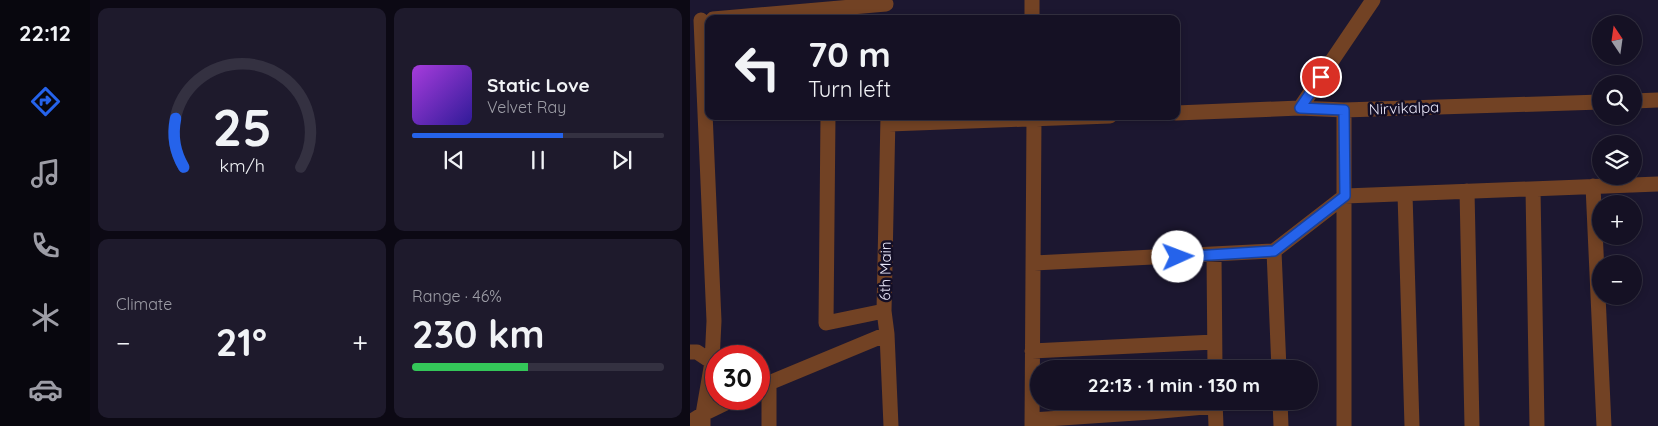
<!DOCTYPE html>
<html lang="en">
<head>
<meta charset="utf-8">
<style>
	:root { --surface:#151124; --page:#1e1a2c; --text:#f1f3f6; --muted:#9d9da6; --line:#343141; --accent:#2563eb }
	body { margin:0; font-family:Quicksand,sans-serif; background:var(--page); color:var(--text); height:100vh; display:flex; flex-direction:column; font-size:19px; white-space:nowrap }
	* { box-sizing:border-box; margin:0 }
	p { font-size:16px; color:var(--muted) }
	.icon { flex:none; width:28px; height:28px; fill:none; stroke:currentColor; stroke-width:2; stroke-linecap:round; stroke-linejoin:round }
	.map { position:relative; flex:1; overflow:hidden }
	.details { display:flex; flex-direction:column; gap:8px; padding:8px; background:#0c0914; width:600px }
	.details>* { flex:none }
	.guide { position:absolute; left:15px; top:15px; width:475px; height:105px; border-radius:10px; box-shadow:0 2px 8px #0003,0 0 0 1px var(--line); background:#151124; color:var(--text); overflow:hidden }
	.needle { width:32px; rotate:347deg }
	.controls { position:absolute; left:902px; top:15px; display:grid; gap:10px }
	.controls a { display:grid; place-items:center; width:50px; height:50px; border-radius:50%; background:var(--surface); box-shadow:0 2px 8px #0003,0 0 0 1px var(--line); font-size:25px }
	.speed { position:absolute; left:15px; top:345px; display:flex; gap:10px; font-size:25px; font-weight:700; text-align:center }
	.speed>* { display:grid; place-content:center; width:65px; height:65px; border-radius:50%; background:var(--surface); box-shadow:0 2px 8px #0003,0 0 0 1px var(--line); line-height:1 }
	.speed .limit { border:8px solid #d22; background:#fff; color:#111 }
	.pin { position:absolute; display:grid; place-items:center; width:42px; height:42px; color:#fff; margin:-21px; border:2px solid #fff; border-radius:50%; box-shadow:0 1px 5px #0007 }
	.me { position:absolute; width:55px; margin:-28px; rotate:88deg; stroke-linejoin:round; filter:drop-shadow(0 0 4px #0008) }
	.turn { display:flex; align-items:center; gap:18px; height:105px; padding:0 20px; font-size:22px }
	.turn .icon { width:65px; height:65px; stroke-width:2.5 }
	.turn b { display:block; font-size:35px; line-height:42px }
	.big { font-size:38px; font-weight:700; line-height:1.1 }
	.details .card { flex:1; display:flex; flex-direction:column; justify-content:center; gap:8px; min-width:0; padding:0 18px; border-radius:10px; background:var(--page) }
	.details .dial { align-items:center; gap:0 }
	.dial svg { height:130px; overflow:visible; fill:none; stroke:var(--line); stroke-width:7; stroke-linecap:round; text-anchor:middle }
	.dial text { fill:var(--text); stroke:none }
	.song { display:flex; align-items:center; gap:15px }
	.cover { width:60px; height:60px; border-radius:8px; background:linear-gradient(135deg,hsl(280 70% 55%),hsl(250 70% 35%)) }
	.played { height:5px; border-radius:2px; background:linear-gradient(90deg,var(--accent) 60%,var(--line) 60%) }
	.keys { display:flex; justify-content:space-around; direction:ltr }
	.heat { display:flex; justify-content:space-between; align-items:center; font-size:28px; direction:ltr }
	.charge { height:8px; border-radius:4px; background:linear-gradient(90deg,#34c759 46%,var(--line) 0) }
	.details .tiles { flex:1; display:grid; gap:8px; grid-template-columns:repeat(2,1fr) }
	.trip { position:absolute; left:340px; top:360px; width:288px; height:50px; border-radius:25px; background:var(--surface); box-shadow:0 2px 8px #0003,0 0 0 1px var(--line); font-weight:700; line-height:50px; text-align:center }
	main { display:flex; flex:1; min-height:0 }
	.dock { display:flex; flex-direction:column; width:90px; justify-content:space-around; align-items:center; background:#08070e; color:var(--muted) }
	.dock .icon { width:35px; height:35px }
	.dock .selected { color:var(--accent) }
	.dock b { font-size:22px; color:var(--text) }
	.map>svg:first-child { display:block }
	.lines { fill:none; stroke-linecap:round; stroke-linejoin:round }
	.street { stroke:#724224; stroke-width:15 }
	.route-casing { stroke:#184099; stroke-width:12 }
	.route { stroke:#2563eb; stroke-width:9 }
	.labels { text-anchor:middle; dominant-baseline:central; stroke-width:5; stroke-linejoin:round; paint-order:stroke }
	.street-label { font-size:15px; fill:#eae8fa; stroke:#130e26 }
</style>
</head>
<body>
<main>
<nav class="dock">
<b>22:12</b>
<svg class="icon selected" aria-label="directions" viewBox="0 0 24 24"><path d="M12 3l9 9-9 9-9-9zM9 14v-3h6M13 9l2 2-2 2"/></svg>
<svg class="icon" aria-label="music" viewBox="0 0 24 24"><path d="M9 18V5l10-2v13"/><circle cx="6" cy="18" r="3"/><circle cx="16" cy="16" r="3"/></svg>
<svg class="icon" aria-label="phone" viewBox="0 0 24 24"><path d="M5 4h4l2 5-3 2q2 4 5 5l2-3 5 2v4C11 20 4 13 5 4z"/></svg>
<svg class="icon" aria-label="climate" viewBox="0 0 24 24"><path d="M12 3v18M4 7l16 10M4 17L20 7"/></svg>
<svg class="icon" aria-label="car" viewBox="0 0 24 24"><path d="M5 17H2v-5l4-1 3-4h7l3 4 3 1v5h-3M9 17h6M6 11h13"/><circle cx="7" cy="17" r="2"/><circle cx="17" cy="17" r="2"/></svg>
</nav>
<section class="details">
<div class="tiles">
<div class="card dial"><svg viewBox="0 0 100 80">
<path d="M14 69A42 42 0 1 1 86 69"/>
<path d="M14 69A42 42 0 0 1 9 39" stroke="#2563eb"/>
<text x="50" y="56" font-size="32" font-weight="700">25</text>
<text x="50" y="72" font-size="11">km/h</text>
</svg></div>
<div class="card">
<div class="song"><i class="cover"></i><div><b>Static Love</b><p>Velvet Ray</p></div></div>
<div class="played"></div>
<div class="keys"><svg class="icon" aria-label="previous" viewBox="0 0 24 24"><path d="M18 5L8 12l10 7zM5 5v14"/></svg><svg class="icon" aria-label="pause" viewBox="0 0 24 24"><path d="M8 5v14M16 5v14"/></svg><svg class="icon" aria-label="next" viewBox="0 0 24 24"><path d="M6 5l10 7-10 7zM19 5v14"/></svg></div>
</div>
<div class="card"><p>Climate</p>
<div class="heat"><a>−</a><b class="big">21°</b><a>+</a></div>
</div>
<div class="card"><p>Range · 46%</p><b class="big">230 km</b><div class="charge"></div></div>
</div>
</section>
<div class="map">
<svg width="968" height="426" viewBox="0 0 968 426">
	<rect width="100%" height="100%" fill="#1c1730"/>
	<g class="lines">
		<path class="street" d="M342 0V19
			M23 19 196 4
			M11 20 24 321 22 362 13 414V426
			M944 101 968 100
			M610 108 683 0
			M654 110V426
			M486 113 610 108 654 110 911 102
			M138 116 136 323 194 311
			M198 116 194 311 197 334 201 426
			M199 124 420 116
			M903 186 914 426
			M843 189 847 426
			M777 191 782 426
			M715 194 722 426
			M584 251 589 369
			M524 255 525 369
			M344 263 584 251 655 196 968 184
			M342 351 524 342
			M0 352H7L22 362
			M79 382V426
			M69 387 197 334
			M525 401 526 426
			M590 401 591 426
			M342 420 461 412 525 406
			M0 422 13 414 44 399
			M342 426 344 116"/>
	</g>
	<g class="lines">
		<defs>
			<path id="route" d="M488 257 584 251 655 196 654 110 610 108 631 77"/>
		</defs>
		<use href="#route" class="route-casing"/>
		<use href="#route" class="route"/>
	</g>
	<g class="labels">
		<g class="street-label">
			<text transform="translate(714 108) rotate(-2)">Nirvikalpa</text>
			<text transform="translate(195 271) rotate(-89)">6th Main</text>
		</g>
	</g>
</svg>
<div class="controls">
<a><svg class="needle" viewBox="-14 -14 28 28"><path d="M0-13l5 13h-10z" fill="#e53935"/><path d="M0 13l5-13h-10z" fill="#9d9da6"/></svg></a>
<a><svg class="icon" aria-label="search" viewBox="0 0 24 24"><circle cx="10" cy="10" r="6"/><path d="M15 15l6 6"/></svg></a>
<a><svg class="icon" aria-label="layers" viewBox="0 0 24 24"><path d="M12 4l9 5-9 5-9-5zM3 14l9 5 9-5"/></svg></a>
<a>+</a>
<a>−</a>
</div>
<div class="speed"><div class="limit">30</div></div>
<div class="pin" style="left:631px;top:77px;background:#d93025"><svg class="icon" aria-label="arrive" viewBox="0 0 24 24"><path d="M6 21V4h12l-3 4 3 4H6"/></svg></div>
<svg class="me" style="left:488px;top:257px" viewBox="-20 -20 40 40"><circle r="19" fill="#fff"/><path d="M0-13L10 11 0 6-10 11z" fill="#2563eb"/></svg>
<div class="trip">22:13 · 1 min · 130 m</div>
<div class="guide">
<div class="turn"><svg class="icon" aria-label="left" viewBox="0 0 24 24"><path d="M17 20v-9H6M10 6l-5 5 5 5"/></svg><div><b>70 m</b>Turn left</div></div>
</div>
</div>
</main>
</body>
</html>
